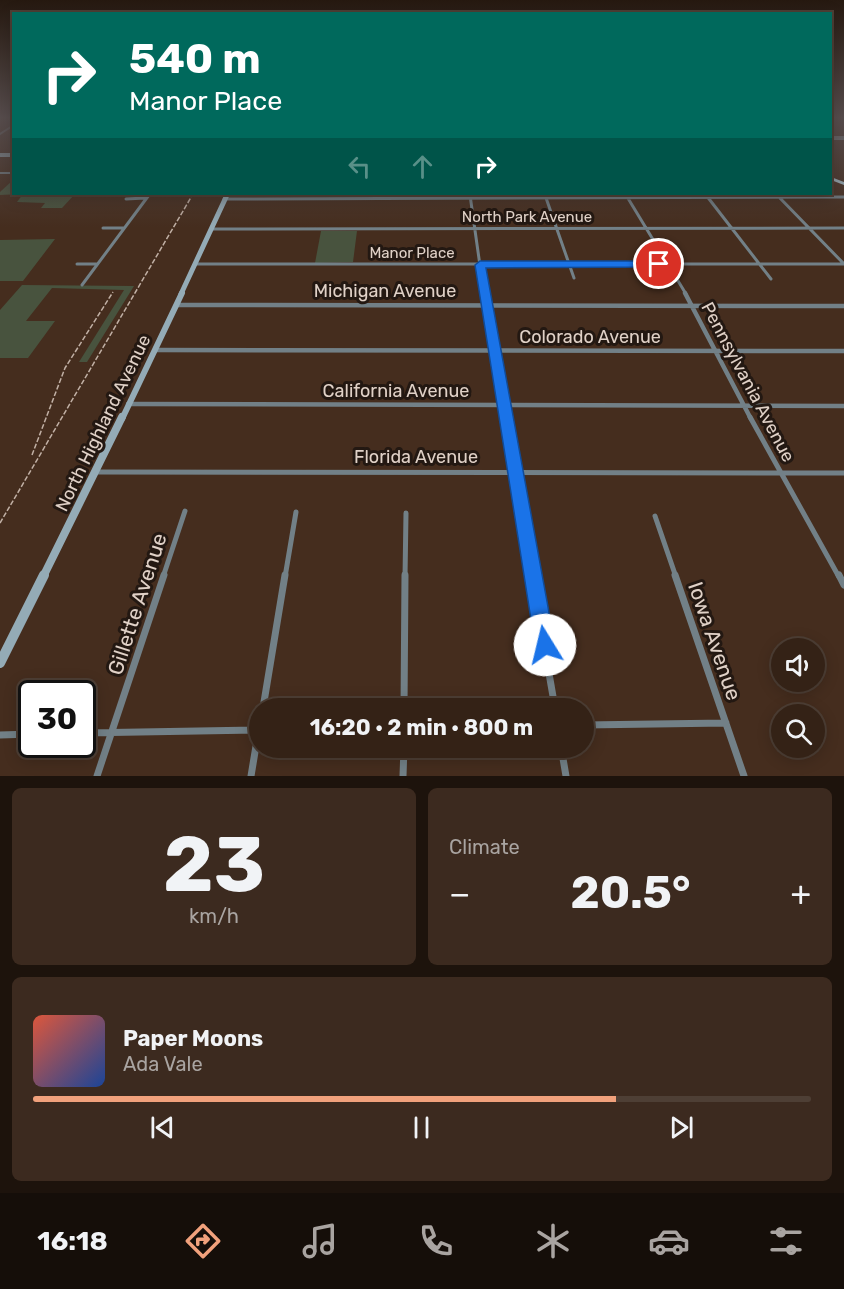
<!DOCTYPE html>
<html lang="en">
<head>
<meta charset="utf-8">
<style>
	:root { --surface:#342216; --page:#3c2a1f; --text:#f1f3f6; --muted:#a9a4a1; --line:#4e3f35; --accent:#f1a17c }
	body { margin:0; font-family:Rubik,sans-serif; background:var(--page); color:var(--text); height:100vh; display:flex; flex-direction:column; font-size:22px; white-space:nowrap }
	* { box-sizing:border-box; margin:0 }
	p { font-size:20px; color:var(--muted) }
	.icon { flex:none; width:33px; height:33px; fill:none; stroke:currentColor; stroke-width:2; stroke-linecap:round; stroke-linejoin:round }
	.map { position:relative; height:776px; overflow:hidden }
	.details { display:flex; flex-direction:column; gap:12px; padding:12px; background:#1d130c; flex:1 }
	.details>* { flex:none }
	.guide { position:absolute; left:12px; top:12px; width:820px; height:183px; border-radius:0px; box-shadow:0 3px 15px #0003,0 0 0 2px var(--line); background:#00695c; color:#fff; overflow:hidden }
	.controls { position:absolute; left:771px; top:638px; display:grid; gap:12px }
	.controls a { display:grid; place-items:center; width:54px; height:54px; border-radius:50%; background:var(--surface); box-shadow:0 3px 15px #0003,0 0 0 2px var(--line); font-size:30px }
	.speed { position:absolute; left:18px; top:680px; display:flex; gap:12px; font-size:30px; font-weight:700; text-align:center }
	.speed>* { display:grid; place-content:center; width:78px; height:78px; border-radius:50%; background:var(--surface); box-shadow:0 3px 15px #0003,0 0 0 2px var(--line); line-height:1 }
	.speed .limit { border:3px solid #111; border-radius:9px; background:#fff; color:#111 }
	.pin { position:absolute; display:grid; place-items:center; width:51px; height:51px; color:#fff; margin:-26px; border:3px solid #fff; border-radius:50%; box-shadow:0 2px 6px #0007 }
	.me { position:absolute; width:66px; margin:-33px; rotate:351deg; stroke-linejoin:round; filter:drop-shadow(0 0 4px #0008) }
	.turn { display:flex; align-items:center; gap:21px; height:126px; padding:0 18px; font-size:27px }
	.turn .icon { width:78px; height:78px; stroke-width:2.5 }
	.turn b { display:block; font-size:42px; line-height:51px }
	.lanes { display:flex; align-items:center; height:57px; padding:0 18px; background:#0003; justify-content:center; gap:30px; direction:ltr }
	.lanes .off { opacity:.35 }
	.big { font-size:45px; font-weight:700; line-height:1.1 }
	.details .tile { flex:1; display:flex; flex-direction:column; justify-content:center; gap:9px; min-width:0; padding:0 21px; border-radius:9px; background:var(--page) }
	.details .dial { align-items:center; gap:0 }
	.dial b { font-size:78px; line-height:1 }
	.song { display:flex; align-items:center; gap:18px }
	.cover { width:72px; height:72px; border-radius:9px; background:linear-gradient(135deg,hsl(10 70% 55%),hsl(220 70% 35%)) }
	.played { height:6px; border-radius:3px; background:linear-gradient(90deg,var(--accent) 75%,var(--line) 75%) }
	.keys { display:flex; justify-content:space-around; direction:ltr }
	.heat { display:flex; justify-content:space-between; align-items:center; font-size:33px; direction:ltr }
	.details .tiles { flex:1; display:grid; gap:12px; grid-template-columns:1fr 1fr }
	.tile:last-child { grid-column:span 2 }
	.trip { position:absolute; left:249px; top:698px; width:345px; height:60px; border-radius:30px; background:var(--surface); box-shadow:0 3px 15px #0003,0 0 0 2px var(--line); font-weight:700; line-height:60px; text-align:center }
	.tab-bar { display:flex; height:96px; justify-content:space-around; align-items:center; background:#150e09; color:var(--muted) }
	.tab-bar .icon { width:42px; height:42px }
	.tab-bar .on { color:var(--accent) }
	.tab-bar b { font-size:27px; color:var(--text) }
	.map>svg:first-child { display:block }
	.green { fill:#48533e }
	.lines { fill:none; stroke-linecap:round; stroke-linejoin:round }
	.street-far4 { stroke:#728087; stroke-width:2 }
	.street-far3 { stroke:#728087; stroke-width:3 }
	.street-far2 { stroke:#728087; stroke-width:4.5 }
	.street-far1 { stroke:#728087; stroke-width:5 }
	.street { stroke:#728087; stroke-width:7 }
	.secondary-far4 { stroke:#94abb6; stroke-width:4 }
	.secondary-far3 { stroke:#94abb6; stroke-width:5 }
	.secondary-far2 { stroke:#94abb6; stroke-width:6 }
	.secondary-far1 { stroke:#94abb6; stroke-width:8 }
	.secondary { stroke:#94abb6; stroke-width:10 }
	.primary { fill:#afcdda; fill-rule:evenodd }
	.rail { stroke:#c1b0a5; stroke-width:1.5; stroke-dasharray:5 2; stroke-linecap:butt }
	.route { fill:#1a73e8; stroke:#114b97; stroke-width:1.5 }
	.labels { text-anchor:middle; dominant-baseline:central; stroke-width:6; stroke-linejoin:round; paint-order:stroke }
	.far-street-label { font-size:15px; fill:#e0d1c7; stroke:#231812 }
	.street-label { font-size:18px; fill:#e0d1c7; stroke:#231812 }
	.near-street-label { font-size:21px; fill:#e0d1c7; stroke:#231812 }
</style>
</head>
<body>
<div class="map">
<svg width="844" height="776" viewBox="0 0 844 776">
	<rect width="100%" height="100%" fill="#452d1e"/>
	<path class="green" d="M13 180 14 194H75L62 208H41L45 203 17 202 23 194 0 195V192Z
		M321 231H357L353 262 315 263Z
		M55 239 23 281H0V240Z
		M22 285 134 286 87 362H79L124 290 52 288 26 321H55L28 358H0V310Z"/>
	<g class="lines">
		<path class="street-far4" d="M0 134 14 125
			M0 173H14
			M545 194 546 196
			M626 194 627 196
			M705 194 707 196
			M776 194 778 196
			M147 196 149 194"/>
		<path class="street-far3" d="M470 195 484 294
			M545 195 574 278
			M626 195 686 294
			M706 195 771 279
			M777 195 844 264
			M126 199 145 198
			M224 199 844 197
			M103 228H124
			M211 229 844 228
			M77 264H97
			M196 264H844
			M82 285 149 195"/>
		<path class="street-far2" d="M484 293 505 419
			M685 293 751 419
			M178 305 844 306
			M156 350 844 351
			M128 404 844 406"/>
		<path class="street-far1" d="M505 417 533 577
			M750 417 839 577
			M95 472 844 473
			M655 516 676 577
			M163 577 185 511
			M285 577 296 512
			M405 577 406 513"/>
		<path class="street" d="M532 575 555 708
			M675 575 744 776
			M839 575 844 585
			M263 708 285 575
			M404 708 405 575
			M584 725 726 723
			M82 733 260 730
			M0 735 32 734
			M561 747 566 776
			M97 776 164 575
			M251 776 259 728
			M403 776 404 747"/>
		<path class="secondary-far4" d="M831 138H844
			M0 155H14
			M226 196 227 194"/>
		<path class="secondary-far3" d="M181 294 227 195"/>
		<path class="secondary-far2" d="M122 419 182 293"/>
		<path class="secondary-far1" d="M43 577 122 417"/>
		<path class="secondary" d="M0 663 44 575"/>
		<path class="primary" d="M831 177 844 182V185L831 180Z"/>
		<path class="rail" d="M32 455 65 368 113 292
			M0 523 193 194"/>
	</g>
	<linearGradient id="sky" x2="0" y2="1"><stop stop-color="#261910"/><stop offset="0.52" stop-color="#564c4c"/><stop offset="1" stop-color="#564c4c" stop-opacity="0"/></linearGradient>
	<rect width="844" height="227" fill="url(#sky)"/>
	<path class="route" d="M480 261H659L665 264 659 267 486 268 555 645 552 652 545 655 538 652 535 645 475 265Z"/>
	<g class="labels">
		<g class="far-street-label">
			<text x="527" y="217">North Park Avenue</text>
			<text x="412" y="253">Manor Place</text>
		</g>
		<g class="street-label">
			<text x="385" y="291">Michigan Avenue</text>
			<text x="590" y="337">Colorado Avenue</text>
			<text transform="translate(748 382) rotate(62)">Pennsylvania Avenue</text>
			<text x="396" y="391">California Avenue</text>
			<text transform="translate(103 423) rotate(-64)">North Highland Avenue</text>
			<text x="416" y="457">Florida Avenue</text>
		</g>
		<g class="near-street-label">
			<text transform="translate(137 604) rotate(-72)">Gillette Avenue</text>
			<text transform="translate(715 641) rotate(71)">Iowa Avenue</text>
		</g>
	</g>
</svg>
<div class="controls">
<a><svg class="icon" aria-label="sound" viewBox="0 0 24 24"><path d="M4 9h4l5-4v14l-5-4H4zM17 9q2 3 0 6"/></svg></a>
<a><svg class="icon" aria-label="search" viewBox="0 0 24 24"><circle cx="10" cy="10" r="6"/><path d="M15 15l6 6"/></svg></a>
</div>
<div class="speed"><div class="limit">30</div></div>
<div class="pin" style="left:659px;top:264px;background:#d93025"><svg class="icon" aria-label="arrive" viewBox="0 0 24 24"><path d="M6 21V4h12l-3 4 3 4H6"/></svg></div>
<svg class="me" style="left:545px;top:645px" viewBox="-20 -20 40 40"><circle r="19" fill="#fff"/><path d="M0-13L10 11 0 6-10 11z" fill="#1a73e8"/></svg>
<div class="trip">16:20 · 2 min · 800 m</div>
<div class="guide">
<div class="turn"><svg class="icon" aria-label="right" viewBox="0 0 24 24"><path d="M7 20v-9h11M14 6l5 5-5 5"/></svg><div><b>540 m</b>Manor Place</div></div>
<div class="lanes"><svg class="icon off" aria-label="left" viewBox="0 0 24 24"><path d="M17 20v-9H6M10 6l-5 5 5 5"/></svg><svg class="icon off" aria-label="ahead" viewBox="0 0 24 24"><path d="M12 20V5M6 11l6-6 6 6"/></svg><svg class="icon" aria-label="right" viewBox="0 0 24 24"><path d="M7 20v-9h11M14 6l5 5-5 5"/></svg></div>
</div>
</div>
<section class="details">
<div class="tiles">
<div class="tile dial"><b>23</b><p>km/h</p></div>
<div class="tile"><p>Climate</p>
<div class="heat"><a>−</a><b class="big">20.5°</b><a>+</a></div>
</div>
<div class="tile">
<div class="song"><i class="cover"></i><div><b>Paper Moons</b><p>Ada Vale</p></div></div>
<div class="played"></div>
<div class="keys"><svg class="icon" aria-label="previous" viewBox="0 0 24 24"><path d="M18 5L8 12l10 7zM5 5v14"/></svg><svg class="icon" aria-label="pause" viewBox="0 0 24 24"><path d="M8 5v14M16 5v14"/></svg><svg class="icon" aria-label="next" viewBox="0 0 24 24"><path d="M6 5l10 7-10 7zM19 5v14"/></svg></div>
</div>
</div>
</section>
<nav class="tab-bar">
<b>16:18</b>
<svg class="icon on" aria-label="directions" viewBox="0 0 24 24"><path d="M12 3l9 9-9 9-9-9zM9 14v-3h6M13 9l2 2-2 2"/></svg>
<svg class="icon" aria-label="music" viewBox="0 0 24 24"><path d="M9 18V5l10-2v13"/><circle cx="6" cy="18" r="3"/><circle cx="16" cy="16" r="3"/></svg>
<svg class="icon" aria-label="phone" viewBox="0 0 24 24"><path d="M5 4h4l2 5-3 2q2 4 5 5l2-3 5 2v4C11 20 4 13 5 4z"/></svg>
<svg class="icon" aria-label="climate" viewBox="0 0 24 24"><path d="M12 3v18M4 7l16 10M4 17L20 7"/></svg>
<svg class="icon" aria-label="car" viewBox="0 0 24 24"><path d="M5 17H2v-5l4-1 3-4h7l3 4 3 1v5h-3M9 17h6M6 11h13"/><circle cx="7" cy="17" r="2"/><circle cx="17" cy="17" r="2"/></svg>
<svg class="icon" aria-label="filters" viewBox="0 0 24 24"><path d="M4 7h16M4 17h16"/><circle cx="9" cy="7" r="2"/><circle cx="15" cy="17" r="2"/></svg>
</nav>
</body>
</html>
